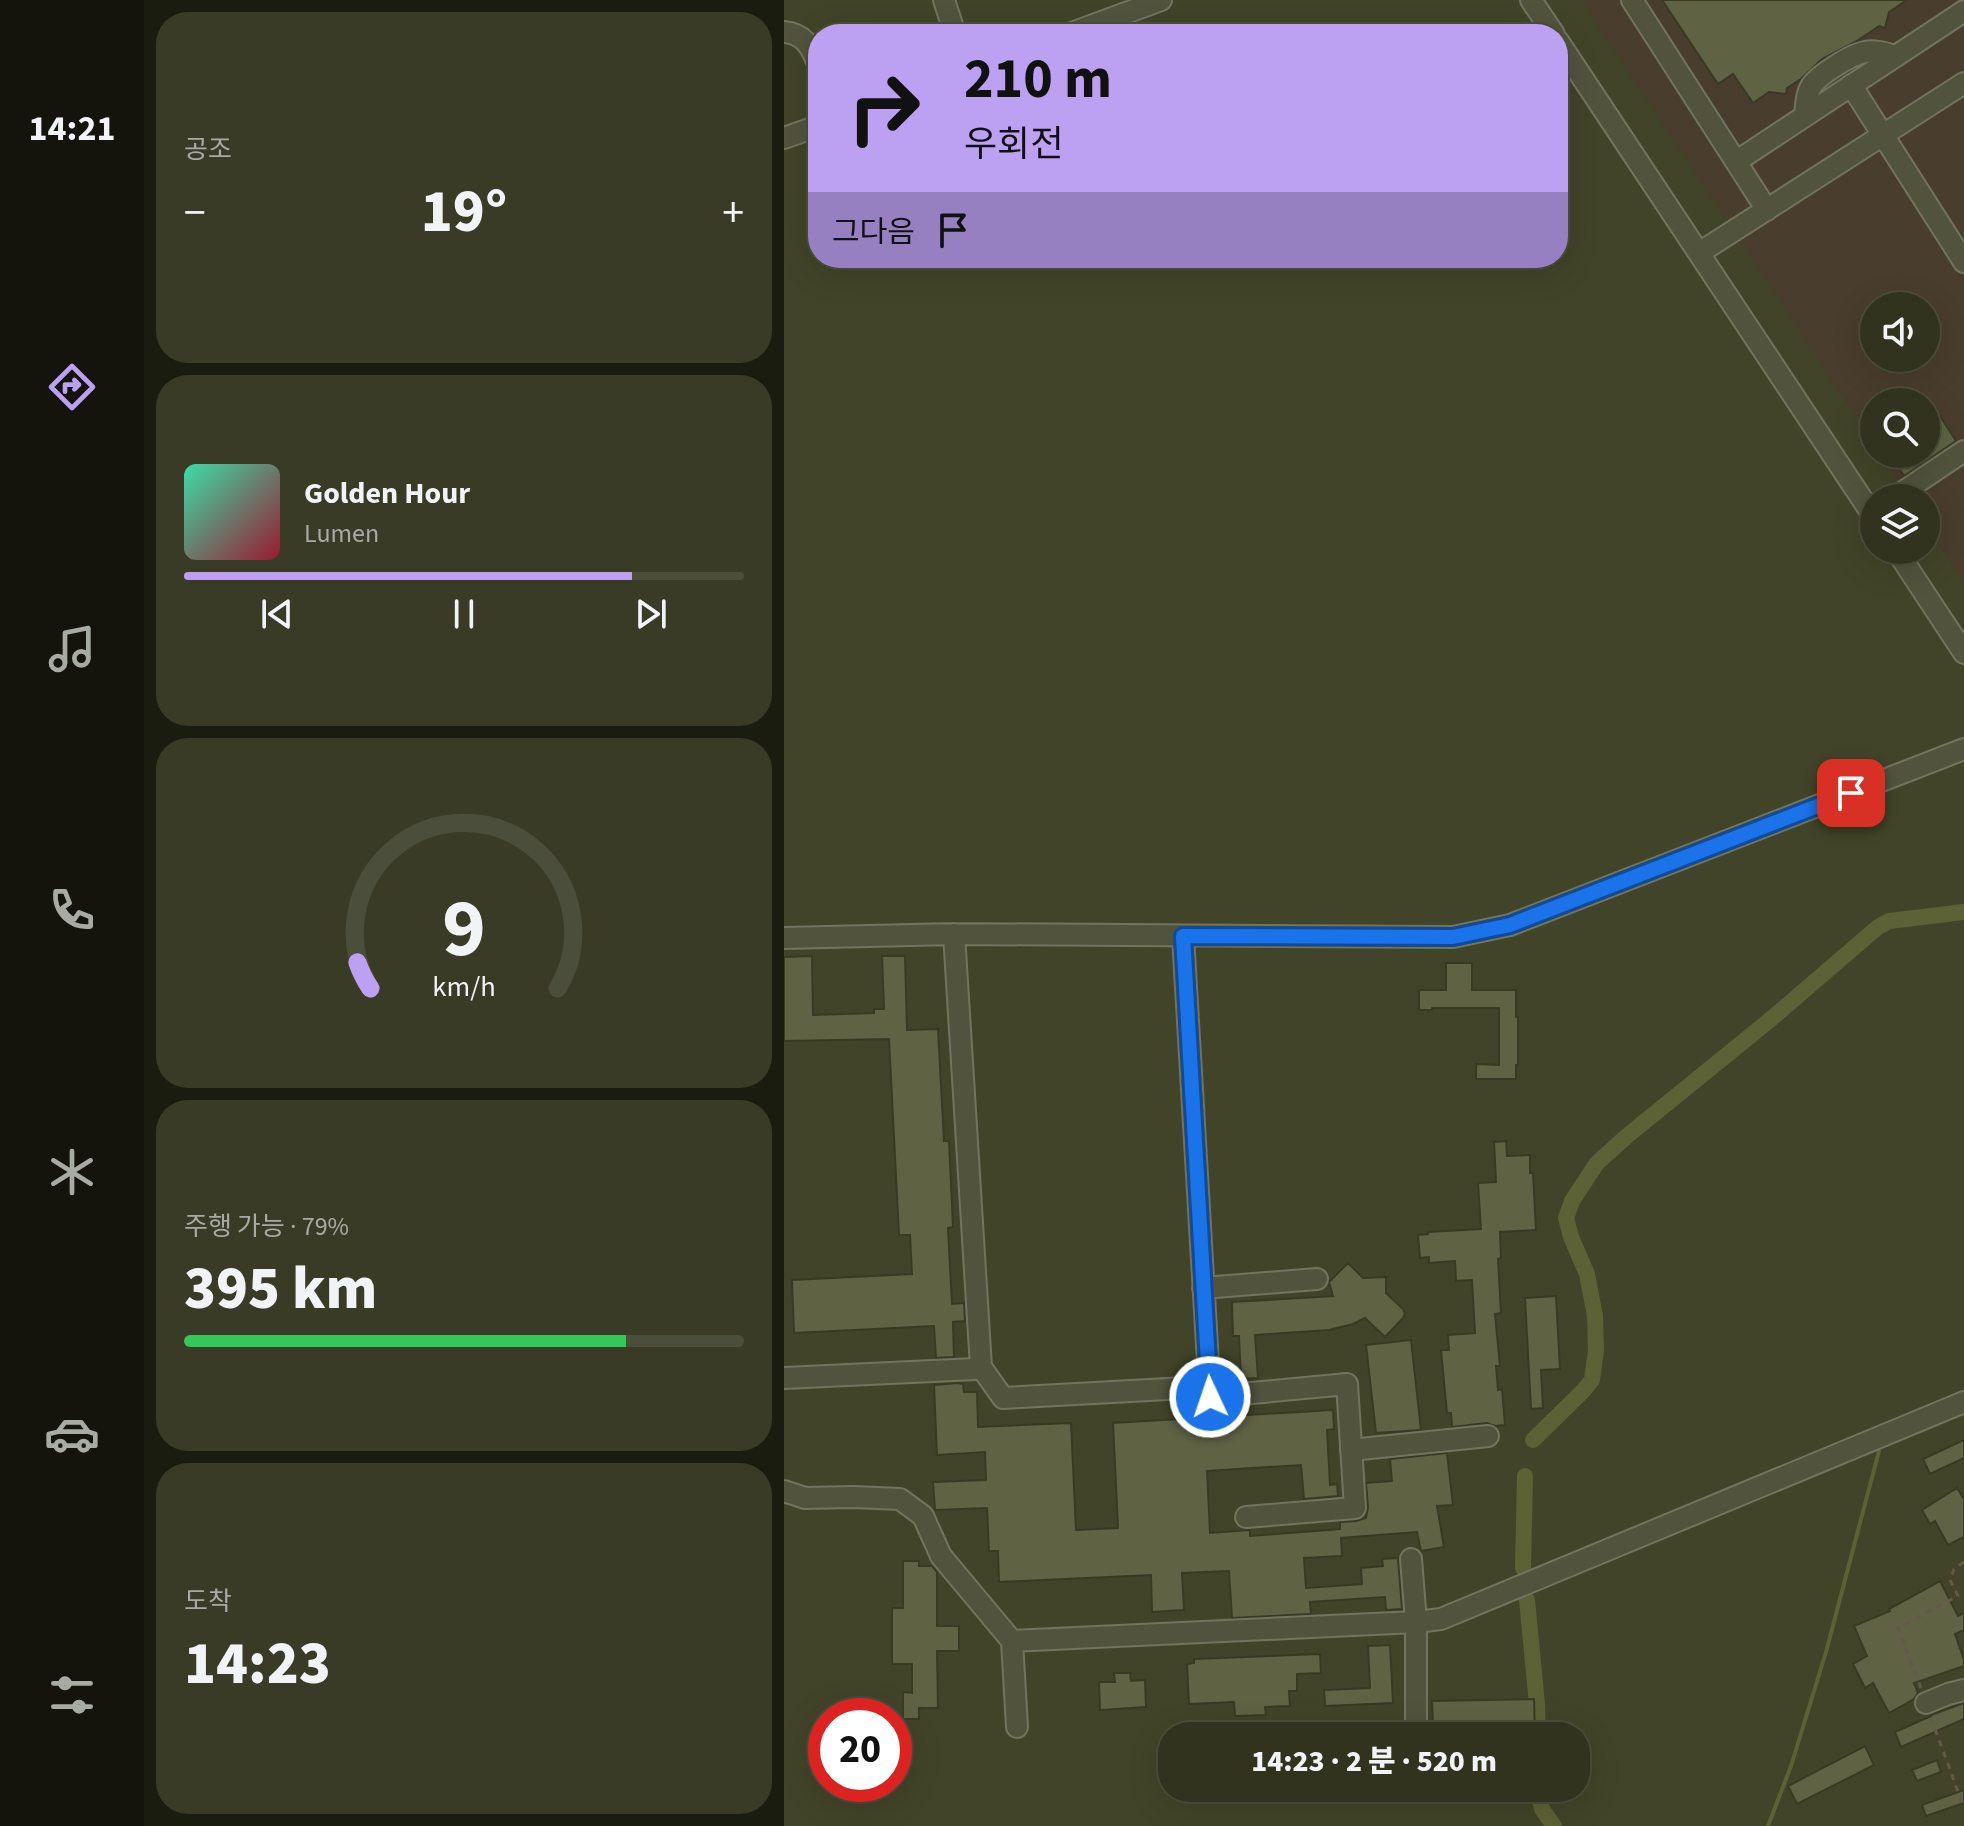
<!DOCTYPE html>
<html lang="ko">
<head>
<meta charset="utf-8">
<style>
	:root { --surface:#31331e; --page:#393b27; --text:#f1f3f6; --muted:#a8aaa4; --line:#4c4e3c; --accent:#bca0f2 }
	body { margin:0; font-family:"Source Sans 3","Noto Sans KR",sans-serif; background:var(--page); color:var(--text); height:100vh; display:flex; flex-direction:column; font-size:30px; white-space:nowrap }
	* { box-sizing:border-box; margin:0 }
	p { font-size:26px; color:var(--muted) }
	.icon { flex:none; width:44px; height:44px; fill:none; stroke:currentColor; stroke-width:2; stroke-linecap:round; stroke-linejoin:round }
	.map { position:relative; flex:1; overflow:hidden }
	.drawer { display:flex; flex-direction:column; gap:12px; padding:12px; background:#1b1c10; width:640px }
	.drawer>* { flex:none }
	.guide { position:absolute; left:24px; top:24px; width:760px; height:244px; border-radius:32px; box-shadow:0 8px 32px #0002,0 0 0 2px var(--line); background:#bca0f2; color:#111; overflow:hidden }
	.buttons { position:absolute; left:1076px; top:292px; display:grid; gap:16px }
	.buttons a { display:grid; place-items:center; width:80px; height:80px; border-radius:50%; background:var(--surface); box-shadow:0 8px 32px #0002,0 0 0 2px var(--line); font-size:40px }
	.speed { position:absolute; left:24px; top:1698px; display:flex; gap:16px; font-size:40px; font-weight:700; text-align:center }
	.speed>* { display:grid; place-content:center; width:104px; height:104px; border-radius:50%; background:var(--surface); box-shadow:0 8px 32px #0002,0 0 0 2px var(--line); line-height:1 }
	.speed .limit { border:12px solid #d22; background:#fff; color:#111 }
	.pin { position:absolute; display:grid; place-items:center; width:68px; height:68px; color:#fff; margin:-34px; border-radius:16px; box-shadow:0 4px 12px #0006 }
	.me { position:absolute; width:88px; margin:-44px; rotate:357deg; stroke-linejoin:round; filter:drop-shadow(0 0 6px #0008) }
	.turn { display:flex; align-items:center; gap:28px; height:168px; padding:0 24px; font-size:36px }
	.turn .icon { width:104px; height:104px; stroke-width:2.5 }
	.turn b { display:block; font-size:56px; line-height:68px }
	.then { display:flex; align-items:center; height:76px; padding:0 24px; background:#0003; gap:16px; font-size:30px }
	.big { font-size:60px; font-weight:800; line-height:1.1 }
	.drawer .card { flex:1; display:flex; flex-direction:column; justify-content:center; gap:12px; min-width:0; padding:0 28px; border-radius:32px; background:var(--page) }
	.drawer .dial { align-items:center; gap:0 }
	.dial svg { height:208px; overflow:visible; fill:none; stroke:var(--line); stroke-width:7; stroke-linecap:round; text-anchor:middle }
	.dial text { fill:var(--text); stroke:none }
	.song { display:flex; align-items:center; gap:24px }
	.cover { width:96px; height:96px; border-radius:12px; background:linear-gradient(135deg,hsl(160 70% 55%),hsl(350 70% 35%)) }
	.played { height:8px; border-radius:4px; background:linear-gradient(90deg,var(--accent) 80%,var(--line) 80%) }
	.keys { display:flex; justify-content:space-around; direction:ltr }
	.heat { display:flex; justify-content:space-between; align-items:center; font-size:44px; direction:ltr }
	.charge { height:12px; border-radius:6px; background:linear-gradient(90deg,#34c759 79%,var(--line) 0) }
	.trip { position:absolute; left:374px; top:1722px; width:432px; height:80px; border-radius:32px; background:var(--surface); box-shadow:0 8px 32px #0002,0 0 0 2px var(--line); font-weight:800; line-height:80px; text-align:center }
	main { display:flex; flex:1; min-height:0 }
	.menu { display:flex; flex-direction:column; width:144px; justify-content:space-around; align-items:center; background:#14140c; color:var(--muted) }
	.menu .icon { width:56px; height:56px }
	.menu .on { color:var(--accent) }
	.menu b { font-size:36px; color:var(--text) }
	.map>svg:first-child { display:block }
	.green { fill:#493d2d; fill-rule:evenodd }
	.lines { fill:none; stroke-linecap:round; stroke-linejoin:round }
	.stream { stroke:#5d6136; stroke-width:4 }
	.canal { stroke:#5d6136; stroke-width:16 }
	.building { fill:#5f6344; stroke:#383b23; stroke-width:2 }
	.minor-casing { stroke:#71745e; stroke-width:24 }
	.path { stroke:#63594b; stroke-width:3; stroke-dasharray:6 6; stroke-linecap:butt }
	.minor { stroke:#51533d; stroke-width:20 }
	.route-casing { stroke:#114b97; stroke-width:20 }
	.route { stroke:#1a73e8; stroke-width:14 }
</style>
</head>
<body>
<main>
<nav class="menu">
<b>14:21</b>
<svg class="icon on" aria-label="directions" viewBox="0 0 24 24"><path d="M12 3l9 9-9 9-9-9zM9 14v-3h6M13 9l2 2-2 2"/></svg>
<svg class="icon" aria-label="music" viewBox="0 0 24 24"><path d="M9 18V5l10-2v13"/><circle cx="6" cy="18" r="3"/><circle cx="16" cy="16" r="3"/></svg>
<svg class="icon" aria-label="phone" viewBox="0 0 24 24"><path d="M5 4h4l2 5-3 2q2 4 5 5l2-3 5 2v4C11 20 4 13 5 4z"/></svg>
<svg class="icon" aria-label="climate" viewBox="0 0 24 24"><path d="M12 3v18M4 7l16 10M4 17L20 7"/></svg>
<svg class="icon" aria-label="car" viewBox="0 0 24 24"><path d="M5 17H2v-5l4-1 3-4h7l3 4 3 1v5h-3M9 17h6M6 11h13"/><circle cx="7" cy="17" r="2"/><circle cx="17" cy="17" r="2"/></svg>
<svg class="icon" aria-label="filters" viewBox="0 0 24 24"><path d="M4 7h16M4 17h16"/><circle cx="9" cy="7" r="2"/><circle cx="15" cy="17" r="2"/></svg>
</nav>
<section class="drawer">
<div class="card"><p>공조</p>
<div class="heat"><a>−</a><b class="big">19°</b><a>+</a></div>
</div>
<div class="card">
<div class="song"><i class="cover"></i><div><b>Golden Hour</b><p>Lumen</p></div></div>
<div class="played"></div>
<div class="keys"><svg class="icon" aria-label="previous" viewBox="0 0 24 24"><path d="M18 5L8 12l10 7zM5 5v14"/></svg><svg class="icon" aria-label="pause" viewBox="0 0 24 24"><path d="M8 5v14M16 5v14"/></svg><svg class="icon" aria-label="next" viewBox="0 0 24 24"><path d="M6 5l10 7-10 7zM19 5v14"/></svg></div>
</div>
<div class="card dial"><svg viewBox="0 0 100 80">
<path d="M14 69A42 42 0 1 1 86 69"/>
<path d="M14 69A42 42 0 0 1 9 59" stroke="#bca0f2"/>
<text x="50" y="56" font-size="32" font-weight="700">9</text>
<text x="50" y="72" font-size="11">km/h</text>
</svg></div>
<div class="card"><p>주행 가능 · 79%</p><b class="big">395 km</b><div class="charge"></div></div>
<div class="card"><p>도착</p><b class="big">14:23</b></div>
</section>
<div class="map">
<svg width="1180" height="1826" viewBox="0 0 1180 1826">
	<rect width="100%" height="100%" fill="#414428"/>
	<path class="green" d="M797 0H1180V585L1142 523V498H1126L1096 454H1142V402H1090V444ZM1090 306H1142V358H1090Z"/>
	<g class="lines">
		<path class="stream" d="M984 1826 1007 1766 1042 1652 1095 1451"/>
		<path class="canal" d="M749 1440 799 1391 808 1380 812 1350 811 1316 803 1274 787 1237 782 1218 788 1201 813 1163 843 1136 987 1019 1094 927 1105 921 1114 920 1180 912
			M739 1568 741 1476
			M743 1600 753 1704 754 1736
			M753 1788 758 1809 770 1826"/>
	</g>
	<path class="building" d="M878 0H1123L1105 12 1101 28 1095 26 1073 41 1038 59 1017 79 1003 88 1002 94 985 92 969 103 949 74 934 84Z
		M1156 416 1172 441 1120 476 1106 454H1142V426Z
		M28 956 29 1015 90 1013V1009H100L98 956H121L123 1030 154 1029 160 1141H165L169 1227 164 1228 168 1304 180 1303 181 1321 169 1322 170 1357 152 1358 150 1326 10 1333 8 1280 128 1274 126 1235H115L105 1039 0 1041V957Z
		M662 963H688V990H732V1017H734V1065H732V1079H692V1064L715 1065V1008H648V1010H635V990H662Z
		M722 1141 723 1156 746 1155V1173H749L752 1230 716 1232 717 1258 714 1259 717 1313 711 1314 716 1366H712L714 1390 718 1389 721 1425 711 1426 703 1423 668 1427 667 1413H663L657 1350H665L664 1335 691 1333 688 1280 672 1281 671 1261 645 1263V1257L636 1258 634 1235 644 1234V1232L697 1229 694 1183 712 1182 710 1142Z
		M564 1263 579 1278 602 1277V1293L619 1309 621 1314 619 1318 601 1337 581 1318 569 1324 545 1330 471 1335 474 1378 457 1379 455 1336H449L448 1302 549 1296 545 1282Z
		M772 1296 776 1369 757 1370 759 1408 747 1409 741 1298Z
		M627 1340 637 1430 592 1433 582 1345Z
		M173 1383 179 1384 180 1392H193L194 1427 287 1423 292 1530 334 1528 329 1423 549 1410 550 1429 543 1430 546 1485 553 1484 554 1496 520 1499 517 1465 423 1471 426 1533 466 1530V1536L556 1529V1522L572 1521 582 1518 584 1507 582 1483 608 1481 606 1459 663 1453 669 1505 653 1506 660 1547 637 1551 633 1532 557 1538 558 1556 520 1558 522 1588 578 1584 577 1568 599 1566 598 1559 614 1558 618 1609 602 1610 601 1597 526 1602 527 1614 448 1618 445 1571 398 1573 400 1610 368 1612 367 1575 215 1582 214 1551H205L203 1508 151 1510 149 1482 202 1480 201 1452 153 1455 150 1385Z
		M1180 1440V1458L1146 1474 1139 1459Z
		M1173 1488 1180 1499V1537L1164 1545 1151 1521 1146 1524 1138 1510Z
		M119 1561H135V1566H148L153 1572V1626H175V1651H153L154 1708H135V1719H119V1692L128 1693V1664H108V1608H119Z
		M1156 1581 1174 1616 1180 1613V1630L1171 1634 1180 1660V1666L1130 1683 1134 1693 1130 1699 1105 1713 1089 1683 1081 1688 1069 1664 1083 1656 1070 1626 1106 1611 1105 1609Z
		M606 1645 609 1703 541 1706 540 1690 586 1688 584 1646Z
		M536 1654 537 1673 513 1674V1691H505L506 1706 481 1707 482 1715 451 1716 450 1702 405 1704 403 1664 410 1663V1659Z
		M330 1673H346L347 1681 361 1680 362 1707 316 1710 315 1682H331Z
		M750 1699 751 1734 749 1736H666V1724L649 1725 648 1701Z
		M1180 1703V1719L1117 1747 1111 1732 1147 1716V1715Z
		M1081 1746 1090 1765 1013 1804 1004 1786Z
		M1153 1760 1157 1772 1133 1781 1128 1770Z
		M1180 1790V1803L1142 1816 1138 1805Z"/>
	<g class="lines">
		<defs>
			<path id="minor" d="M160 0 171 34
				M747 0 770 34
				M848 0 983 210
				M0 32C20 34 27 46 34 64
				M285 34 377 0
				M774 41 1090 517
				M1067 85 1180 262
				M1021 116C1022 106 1022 94 1028 85 1036 74 1068 54 1081 52 1091 50 1101 53 1112 56
				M0 138 34 126
				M953 161 1180 11
				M915 253 1180 83
				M1110 498 1180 451
				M1112 550 1180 653
				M170 934 197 1367 219 1398 402 1388 426 1397 563 1384 571 1508 462 1517
				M399 936 426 1397
				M0 938 170 934 669 937 726 925 1180 749
				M419 1288 533 1279
				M0 1378 191 1369
				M567 1450 704 1436
				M0 1491 21 1498 69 1497 116 1499 139 1516 157 1556 228 1641
				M1142 1703 1164 1694 1180 1690
				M233 1727 228 1641 632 1622 627 1559
				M632 1736V1622L657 1619 1180 1402"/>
		</defs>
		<use href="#minor" class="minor-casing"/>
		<path class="path" d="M1137 1688 1114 1628 1174 1596 1166 1580 1170 1569 1180 1562
			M1147 1718 1180 1808"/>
		<use href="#minor" class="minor"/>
	</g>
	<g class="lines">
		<defs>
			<path id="route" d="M426 1397 399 936 669 937 726 925 1067 793"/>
		</defs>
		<use href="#route" class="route-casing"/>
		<use href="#route" class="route"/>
	</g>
</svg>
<div class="buttons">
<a><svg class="icon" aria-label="sound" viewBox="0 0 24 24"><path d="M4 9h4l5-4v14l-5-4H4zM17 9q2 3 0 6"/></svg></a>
<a><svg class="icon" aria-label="search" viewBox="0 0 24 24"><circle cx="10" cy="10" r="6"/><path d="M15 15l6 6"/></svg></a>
<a><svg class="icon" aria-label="layers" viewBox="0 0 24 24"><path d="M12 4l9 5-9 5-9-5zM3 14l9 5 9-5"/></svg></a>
</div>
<div class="speed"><div class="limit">20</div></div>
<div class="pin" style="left:1067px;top:793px;background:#d93025"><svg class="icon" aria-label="arrive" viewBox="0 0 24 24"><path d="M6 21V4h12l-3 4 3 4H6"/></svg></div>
<svg class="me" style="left:426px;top:1397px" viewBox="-20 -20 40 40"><circle r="17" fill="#1a73e8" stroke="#fff" stroke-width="3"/><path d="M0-11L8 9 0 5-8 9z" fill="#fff"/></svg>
<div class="trip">14:23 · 2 분 · 520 m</div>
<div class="guide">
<div class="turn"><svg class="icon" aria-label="right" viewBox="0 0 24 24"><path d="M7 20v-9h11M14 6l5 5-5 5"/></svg><div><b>210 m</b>우회전</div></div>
<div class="then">그다음<svg class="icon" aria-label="arrive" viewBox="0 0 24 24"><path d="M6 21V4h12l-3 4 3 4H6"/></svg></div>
</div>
</div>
</main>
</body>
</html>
